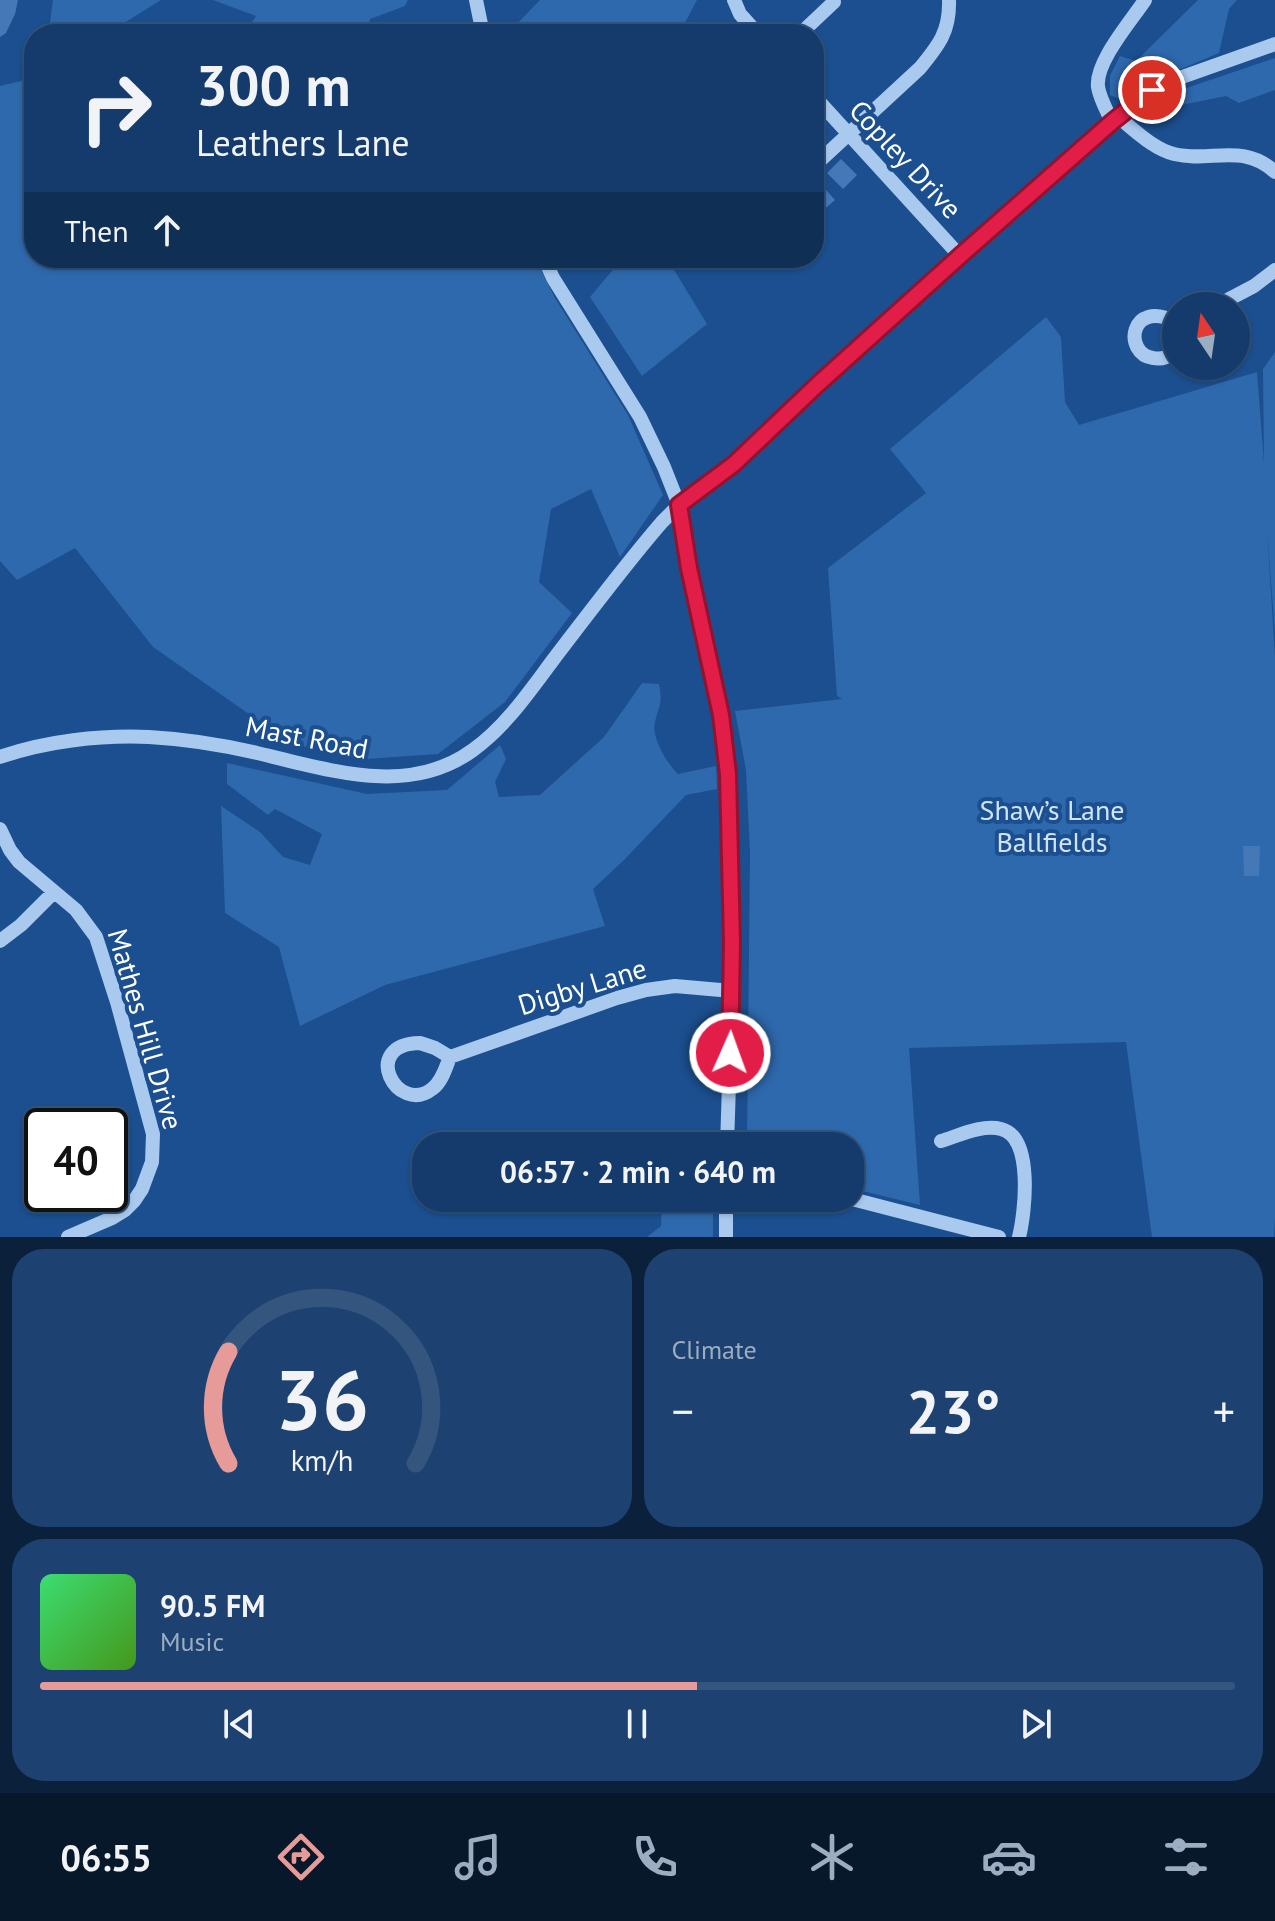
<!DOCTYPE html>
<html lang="en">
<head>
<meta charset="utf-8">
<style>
	:root { --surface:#143b6b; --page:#1d4271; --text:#f1f3f6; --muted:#9dadc1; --line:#33557e; --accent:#e69b98 }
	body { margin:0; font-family:"PT Sans",sans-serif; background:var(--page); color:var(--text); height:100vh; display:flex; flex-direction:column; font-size:30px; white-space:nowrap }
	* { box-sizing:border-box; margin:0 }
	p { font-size:26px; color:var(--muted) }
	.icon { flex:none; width:44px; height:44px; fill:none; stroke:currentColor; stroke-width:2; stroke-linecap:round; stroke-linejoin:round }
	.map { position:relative; height:1237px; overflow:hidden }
	.sheet { display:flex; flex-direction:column; gap:12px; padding:12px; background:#0b203b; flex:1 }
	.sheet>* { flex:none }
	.guide { position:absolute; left:24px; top:24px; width:800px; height:244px; border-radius:32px; box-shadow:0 2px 6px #0004,0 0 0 2px var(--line); background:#143b6b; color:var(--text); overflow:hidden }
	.needle { width:52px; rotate:347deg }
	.controls { position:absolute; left:1162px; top:292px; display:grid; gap:16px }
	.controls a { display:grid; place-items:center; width:88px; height:88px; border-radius:50%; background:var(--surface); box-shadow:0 2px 6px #0004,0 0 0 2px var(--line); font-size:40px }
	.speed { position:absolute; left:24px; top:1108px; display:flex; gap:16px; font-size:40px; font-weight:700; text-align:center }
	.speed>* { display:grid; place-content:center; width:104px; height:104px; border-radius:50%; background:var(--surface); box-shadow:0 2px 6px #0004,0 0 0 2px var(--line); line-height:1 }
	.speed .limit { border:4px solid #111; border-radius:12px; background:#fff; color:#111 }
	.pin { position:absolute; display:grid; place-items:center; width:68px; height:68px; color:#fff; margin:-34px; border:4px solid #fff; border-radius:50%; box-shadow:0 2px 8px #0007 }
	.me { position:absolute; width:88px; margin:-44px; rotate:2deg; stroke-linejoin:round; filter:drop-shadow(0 0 6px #0008) }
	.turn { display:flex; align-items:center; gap:28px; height:168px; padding:0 40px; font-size:36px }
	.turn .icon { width:104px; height:104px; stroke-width:2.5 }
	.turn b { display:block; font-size:56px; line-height:68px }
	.then { display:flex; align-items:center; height:76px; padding:0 40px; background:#0003; gap:16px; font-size:30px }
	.big { font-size:60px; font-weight:600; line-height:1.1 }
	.sheet .card { flex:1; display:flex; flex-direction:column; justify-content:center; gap:12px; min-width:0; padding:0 28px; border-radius:32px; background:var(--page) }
	.sheet .dial { align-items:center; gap:0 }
	.dial svg { height:208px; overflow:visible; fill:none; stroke:var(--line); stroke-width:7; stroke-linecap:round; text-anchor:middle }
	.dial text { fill:var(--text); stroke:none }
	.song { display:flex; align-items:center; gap:24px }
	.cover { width:96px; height:96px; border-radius:12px; background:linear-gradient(135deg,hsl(140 70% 55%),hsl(100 70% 35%)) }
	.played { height:8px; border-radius:4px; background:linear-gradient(90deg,var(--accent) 55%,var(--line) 55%) }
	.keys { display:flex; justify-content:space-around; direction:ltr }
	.heat { display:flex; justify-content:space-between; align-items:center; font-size:44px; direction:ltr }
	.sheet .tiles { flex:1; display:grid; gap:12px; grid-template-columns:1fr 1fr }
	.card:last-child { grid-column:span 2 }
	.trip { position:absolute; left:412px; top:1132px; width:452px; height:80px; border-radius:32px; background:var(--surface); box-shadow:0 2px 6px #0004,0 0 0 2px var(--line); font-weight:600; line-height:80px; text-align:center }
	.menu { display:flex; height:128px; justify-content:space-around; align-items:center; background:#08182b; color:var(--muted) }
	.menu .icon { width:56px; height:56px }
	.menu .active { color:var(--accent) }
	.menu b { font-size:36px; color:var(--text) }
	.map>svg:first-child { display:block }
	.green { fill:#2e69ad }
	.building { fill:#4478b7 }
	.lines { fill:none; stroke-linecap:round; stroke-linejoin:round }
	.minor { stroke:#a9c9ee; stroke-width:14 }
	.route-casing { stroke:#92132f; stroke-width:20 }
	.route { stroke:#e11d48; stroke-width:14 }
	.labels { text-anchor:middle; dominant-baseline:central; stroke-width:8; stroke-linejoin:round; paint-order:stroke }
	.street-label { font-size:28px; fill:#fff; stroke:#1b4f8f }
	.park-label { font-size:28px; fill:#cfe3fa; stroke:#1b4f8f }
</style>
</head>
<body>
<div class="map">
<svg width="1275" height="1237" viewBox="0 0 1275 1237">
	<rect width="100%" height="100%" fill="#1b4f8f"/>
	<path class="green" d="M53 0H161L124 23 122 34H51L50 22Z
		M213 0H408L405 6 370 19 367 34H244L256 16Z
		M540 0H697L679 34H507Z
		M1198 0H1237L1229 9 1219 53 1162 77 1124 101 1110 95V76L1120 56 1136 61Z
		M1275 58V90L1239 103 1226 96 1157 110 1154 99Z
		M34 78V258H535L555 298 628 415 663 495 620 557 591 489 551 509 539 582 572 613 505 702 438 754 366 759 292 744 153 647 75 548 17 580 0 561V86Z
		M615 258H669L668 260 707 324 642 376 590 297 616 266Z
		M1046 317 1061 337 1065 402 1079 425 1257 372 1264 463 1263 369 1275 352V633L1267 530 1275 656V1218L1274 1237H1152L1126 1042 909 1048 920 1205 850 1188V1146H747L750 852 746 770 735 711 842 699 837 696 828 568 926 493 890 449Z
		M642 683 659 684C663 704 659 705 655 722 651 738 667 763 678 774L716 766 717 789 686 795 624 860 593 889 605 926 385 985 300 1026 279 947 225 913 221 806 260 832 283 857 310 865 322 834 275 809 268 815 227 784V763L367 794 447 790 500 745 506 759 495 782 499 797 540 795 604 737Z
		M662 1198H713V1237H647L661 1226Z"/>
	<path class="building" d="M0 0H18L15 14 6 33 0 37Z
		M841 159 857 175 843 189 827 173Z
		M819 182 835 200 820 213 814 207V186Z
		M1243 846H1260L1259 876H1244Z"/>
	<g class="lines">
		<path class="minor" d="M476 0 483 34
			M734 0 740 14 758 34
			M800 34 834 2
			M814 96 960 256
			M1118 117C1135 130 1153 149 1174 154 1210 163 1243 142 1275 172
			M1112 122C1107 111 1100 99 1098 87 1095 62 1131 21 1145 0
			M814 166 920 68C939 45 950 31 949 0
			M544 258 553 278 640 417 664 467 679 505 689 568 709 656 725 744 730 803 732 991 727 1146
			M1216 306 1254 286 1275 270
			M1176 322C1129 298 1123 354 1153 358 1163 360 1169 357 1176 349
			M0 757C46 741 100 735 149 737 185 739 223 745 257 753 327 769 408 798 473 750 506 726 529 692 553 660 589 613 624 566 662 522L679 505 734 464 817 385 1112 122 1139 99 1168 82 1275 44
			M0 829 10 850 19 862 76 910 96 937 117 1002 153 1134 152 1162 142 1189 134 1201 125 1210 112 1218 68 1237
			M0 941 21 925 53 893
			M420 1043 435 1048 450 1057C446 1067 442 1082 432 1089 397 1116 359 1044 420 1043Z
			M450 1057 617 998 646 990 675 986 732 991
			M941 1141C958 1136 982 1124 1001 1129 1034 1137 1025 1213 1019 1237
			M848 1198 999 1237
			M726 1237V1198"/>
	</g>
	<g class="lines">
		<defs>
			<path id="route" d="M730 1053 732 943 728 774 721 715 689 568 679 505 734 464 817 385 960 256 1112 122 1152 90"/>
		</defs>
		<use href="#route" class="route-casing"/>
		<use href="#route" class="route"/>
	</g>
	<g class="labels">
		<g class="street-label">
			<text transform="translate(906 159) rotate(47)">Copley Drive</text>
			<text transform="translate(307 737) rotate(11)">Mast Road</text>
			<text transform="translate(582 986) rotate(-17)">Digby Lane</text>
			<text transform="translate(146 1029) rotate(74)">Mathes Hill Drive</text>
		</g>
		<g class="park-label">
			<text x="1052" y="809">Shaw’s Lane<tspan x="1052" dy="32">Ballfields</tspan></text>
		</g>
	</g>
</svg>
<div class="controls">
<a><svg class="needle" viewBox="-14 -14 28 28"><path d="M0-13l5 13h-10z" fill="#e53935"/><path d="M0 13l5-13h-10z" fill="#9dadc1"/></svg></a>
</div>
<div class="speed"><div class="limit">40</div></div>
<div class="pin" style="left:1152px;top:90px;background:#d93025"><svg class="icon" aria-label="arrive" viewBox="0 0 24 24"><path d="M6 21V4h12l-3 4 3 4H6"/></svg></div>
<svg class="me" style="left:730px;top:1053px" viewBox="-20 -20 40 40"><circle r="17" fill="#e11d48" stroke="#fff" stroke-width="3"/><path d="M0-11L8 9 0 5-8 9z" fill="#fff"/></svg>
<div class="trip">06:57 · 2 min · 640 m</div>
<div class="guide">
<div class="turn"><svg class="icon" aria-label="right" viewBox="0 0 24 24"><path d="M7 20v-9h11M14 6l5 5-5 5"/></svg><div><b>300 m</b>Leathers Lane</div></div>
<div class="then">Then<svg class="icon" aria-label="ahead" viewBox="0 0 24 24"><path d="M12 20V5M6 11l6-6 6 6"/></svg></div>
</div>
</div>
<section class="sheet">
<div class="tiles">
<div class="card dial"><svg viewBox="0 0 100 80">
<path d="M14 69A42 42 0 1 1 86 69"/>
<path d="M14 69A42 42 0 0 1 14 26" stroke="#e69b98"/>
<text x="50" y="56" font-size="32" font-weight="700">36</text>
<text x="50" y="72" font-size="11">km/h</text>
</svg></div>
<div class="card"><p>Climate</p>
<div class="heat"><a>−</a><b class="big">23°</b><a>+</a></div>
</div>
<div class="card">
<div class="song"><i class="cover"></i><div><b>90.5 FM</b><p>Music</p></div></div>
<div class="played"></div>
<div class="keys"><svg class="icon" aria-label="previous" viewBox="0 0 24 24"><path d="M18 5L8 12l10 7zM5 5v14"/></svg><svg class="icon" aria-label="pause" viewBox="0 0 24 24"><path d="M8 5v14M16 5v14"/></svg><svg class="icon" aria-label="next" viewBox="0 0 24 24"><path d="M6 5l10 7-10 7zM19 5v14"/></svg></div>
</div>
</div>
</section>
<nav class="menu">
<b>06:55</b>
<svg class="icon active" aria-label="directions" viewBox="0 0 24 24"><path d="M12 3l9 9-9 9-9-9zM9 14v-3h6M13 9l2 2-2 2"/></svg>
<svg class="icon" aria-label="music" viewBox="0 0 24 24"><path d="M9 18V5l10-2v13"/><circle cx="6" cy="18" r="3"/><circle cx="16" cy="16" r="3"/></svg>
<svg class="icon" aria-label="phone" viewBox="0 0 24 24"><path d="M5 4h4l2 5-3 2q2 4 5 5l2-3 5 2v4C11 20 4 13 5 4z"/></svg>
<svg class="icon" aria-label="climate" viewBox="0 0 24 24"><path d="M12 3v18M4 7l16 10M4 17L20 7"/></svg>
<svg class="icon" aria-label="car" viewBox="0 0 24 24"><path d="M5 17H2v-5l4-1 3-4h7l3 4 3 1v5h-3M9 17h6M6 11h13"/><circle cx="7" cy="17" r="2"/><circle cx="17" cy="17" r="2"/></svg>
<svg class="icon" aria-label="filters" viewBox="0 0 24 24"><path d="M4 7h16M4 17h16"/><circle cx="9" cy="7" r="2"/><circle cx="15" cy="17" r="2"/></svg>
</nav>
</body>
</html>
